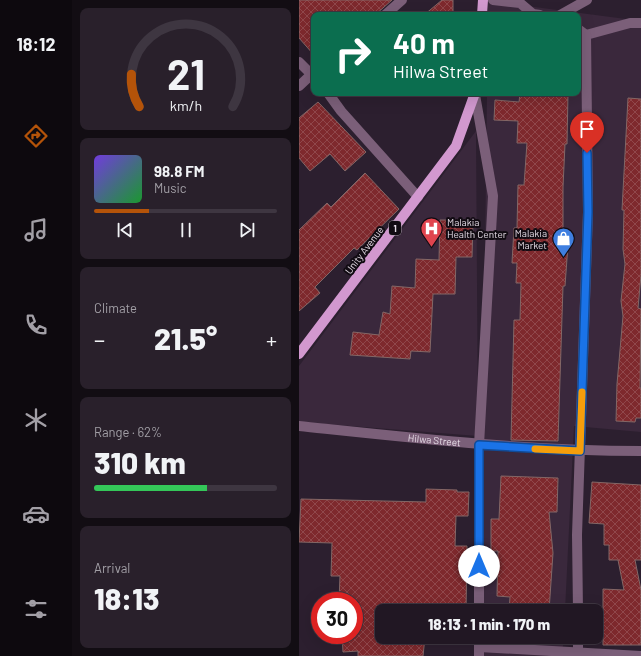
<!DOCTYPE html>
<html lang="en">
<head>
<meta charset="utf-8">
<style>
	:root { --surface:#211723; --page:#29202b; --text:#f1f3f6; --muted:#a29fa6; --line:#3e3641; --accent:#b45309 }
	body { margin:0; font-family:Barlow,sans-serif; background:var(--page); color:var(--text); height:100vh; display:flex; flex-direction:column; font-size:15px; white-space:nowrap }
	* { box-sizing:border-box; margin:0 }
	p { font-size:13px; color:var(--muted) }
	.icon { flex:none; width:22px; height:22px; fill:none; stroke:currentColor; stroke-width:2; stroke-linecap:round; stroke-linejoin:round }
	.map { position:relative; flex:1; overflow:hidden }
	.drawer { display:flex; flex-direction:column; gap:8px; padding:8px; background:#120d13; width:227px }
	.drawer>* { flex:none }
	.hud { position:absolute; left:12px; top:12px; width:270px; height:84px; border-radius:8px; box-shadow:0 4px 16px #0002,0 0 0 1px var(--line); background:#0b6e4f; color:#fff; overflow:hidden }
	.speed { position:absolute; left:12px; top:592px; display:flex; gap:8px; font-size:20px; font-weight:700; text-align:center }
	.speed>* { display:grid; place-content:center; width:52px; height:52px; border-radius:50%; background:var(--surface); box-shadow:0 4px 16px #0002,0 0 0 1px var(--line); line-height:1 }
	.speed .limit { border:6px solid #d22; background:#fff; color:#111 }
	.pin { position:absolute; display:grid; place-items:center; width:34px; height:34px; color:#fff; margin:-41px -17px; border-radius:50% 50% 50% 0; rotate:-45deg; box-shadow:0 0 4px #0007 }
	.pin .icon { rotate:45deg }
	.me { position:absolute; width:44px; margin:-22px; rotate:0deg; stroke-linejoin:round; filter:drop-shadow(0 0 3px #0008) }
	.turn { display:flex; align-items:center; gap:14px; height:84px; padding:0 16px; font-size:18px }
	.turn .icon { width:52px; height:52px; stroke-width:2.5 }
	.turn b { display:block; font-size:28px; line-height:34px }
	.big { font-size:30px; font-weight:800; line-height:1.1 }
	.drawer .widget { flex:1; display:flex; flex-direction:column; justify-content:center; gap:6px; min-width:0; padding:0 14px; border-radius:8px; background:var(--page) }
	.drawer .dial { align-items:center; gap:0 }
	.dial svg { height:104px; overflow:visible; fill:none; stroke:var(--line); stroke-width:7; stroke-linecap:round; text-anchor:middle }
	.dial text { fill:var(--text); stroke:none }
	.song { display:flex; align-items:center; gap:12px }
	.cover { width:48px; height:48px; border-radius:6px; background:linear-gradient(135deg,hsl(260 70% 55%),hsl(130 70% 35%)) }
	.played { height:4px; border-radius:2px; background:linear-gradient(90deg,var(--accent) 30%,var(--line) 30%) }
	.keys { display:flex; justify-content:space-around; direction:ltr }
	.heat { display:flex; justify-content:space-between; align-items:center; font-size:22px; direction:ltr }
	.charge { height:6px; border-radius:3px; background:linear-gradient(90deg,#34c759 62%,var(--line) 0) }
	.trip { position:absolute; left:76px; top:604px; width:228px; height:40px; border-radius:8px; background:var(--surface); box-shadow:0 4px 16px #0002,0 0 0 1px var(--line); font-weight:800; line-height:40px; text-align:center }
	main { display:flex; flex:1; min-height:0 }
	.tab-bar { display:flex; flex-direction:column; width:72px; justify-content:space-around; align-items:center; background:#0d090e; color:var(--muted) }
	.tab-bar .icon { width:28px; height:28px }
	.tab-bar .current { color:var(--accent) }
	.tab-bar b { font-size:18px; color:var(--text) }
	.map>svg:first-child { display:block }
	.built { fill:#3a283c }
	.building { fill:url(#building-cross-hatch); stroke:#836766 }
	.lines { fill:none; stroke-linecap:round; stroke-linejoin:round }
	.minor { stroke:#7b5f79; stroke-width:10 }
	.major { stroke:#d298cf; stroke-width:10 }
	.route-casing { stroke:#114b97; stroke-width:10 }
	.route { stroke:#1a73e8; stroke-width:7 }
	.slow { stroke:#f59e0b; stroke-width:7 }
	.labels { text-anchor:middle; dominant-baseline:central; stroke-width:4; stroke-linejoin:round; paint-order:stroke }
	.shield { fill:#110b12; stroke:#a59da6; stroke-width:1 }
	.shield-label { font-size:9px; font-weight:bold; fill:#e5dce6 }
	.poi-label { font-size:10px; fill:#e5dce6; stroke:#110b12; text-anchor:start }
	.street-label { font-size:10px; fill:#e5dce6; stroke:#110b12 }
</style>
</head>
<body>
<main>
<nav class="tab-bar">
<b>18:12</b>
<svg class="icon current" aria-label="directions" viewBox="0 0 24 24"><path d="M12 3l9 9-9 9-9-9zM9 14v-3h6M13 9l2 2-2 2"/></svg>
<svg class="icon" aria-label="music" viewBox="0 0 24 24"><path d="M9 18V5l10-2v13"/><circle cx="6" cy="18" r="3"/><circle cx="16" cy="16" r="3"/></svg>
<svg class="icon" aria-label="phone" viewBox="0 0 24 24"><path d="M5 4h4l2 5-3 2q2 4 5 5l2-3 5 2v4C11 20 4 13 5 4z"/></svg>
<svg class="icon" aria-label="climate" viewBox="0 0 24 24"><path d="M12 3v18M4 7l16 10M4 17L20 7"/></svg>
<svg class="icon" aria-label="car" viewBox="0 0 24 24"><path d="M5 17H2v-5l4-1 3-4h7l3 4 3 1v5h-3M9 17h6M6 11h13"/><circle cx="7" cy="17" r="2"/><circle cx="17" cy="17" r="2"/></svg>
<svg class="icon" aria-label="filters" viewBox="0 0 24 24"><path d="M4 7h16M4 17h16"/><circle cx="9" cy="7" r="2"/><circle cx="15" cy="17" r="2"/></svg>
</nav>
<section class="drawer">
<div class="widget dial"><svg viewBox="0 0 100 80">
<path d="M14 69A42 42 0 1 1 86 69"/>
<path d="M14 69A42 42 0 0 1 8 44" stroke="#b45309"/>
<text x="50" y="56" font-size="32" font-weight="700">21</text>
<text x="50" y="72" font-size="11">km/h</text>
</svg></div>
<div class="widget">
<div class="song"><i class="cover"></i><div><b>98.8 FM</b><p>Music</p></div></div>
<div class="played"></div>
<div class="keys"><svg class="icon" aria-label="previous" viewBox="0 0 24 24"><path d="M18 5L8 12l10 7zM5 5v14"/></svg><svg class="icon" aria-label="pause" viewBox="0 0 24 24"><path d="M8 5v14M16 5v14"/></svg><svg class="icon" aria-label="next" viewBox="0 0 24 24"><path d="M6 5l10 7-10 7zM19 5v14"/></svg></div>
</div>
<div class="widget"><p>Climate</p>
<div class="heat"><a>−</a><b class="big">21.5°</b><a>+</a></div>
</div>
<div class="widget"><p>Range · 62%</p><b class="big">310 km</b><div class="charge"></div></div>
<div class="widget"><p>Arrival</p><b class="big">18:13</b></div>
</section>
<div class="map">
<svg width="342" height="656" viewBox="0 0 342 656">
	<defs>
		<pattern id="building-cross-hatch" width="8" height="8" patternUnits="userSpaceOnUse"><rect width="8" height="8" fill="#7e292d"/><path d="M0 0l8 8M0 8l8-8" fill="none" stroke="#90474b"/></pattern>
	</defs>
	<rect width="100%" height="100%" fill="#2c1f2f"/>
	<path class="built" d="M189 1 342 21V432L275 426 266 611H178L183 497 188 93H279V15H189Z
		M177 131 179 436 0 422V366Z
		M177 637H265L263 656H176Z"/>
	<path class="building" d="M0 0H93L76 15H15V55L0 38Z
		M143 0H154V15H125Z
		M221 93H269L268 144H266L264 187V231H270L266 286H264L259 441 212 440 215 320H221L222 283H217L218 263H213L215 228H218L219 185H225L228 143H218L219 121 195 120 196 100 220 102Z
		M329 98 342 99V275L339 308 342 309 341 388H342V418H337L336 422 317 421 318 384 324 316 322 301 326 264 324 249 325 210H323Z
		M19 102 67 152 46 171 31 154 11 171 0 158V118Z
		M66 173 100 209 58 250 55 248 16 287 21 293 0 311V230L28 203 32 207Z
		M141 220H174L173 257H157L156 294H134L131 352 112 351 111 359 51 355 54 332 80 335 84 312 91 314 93 286 116 288 117 259 140 260Z
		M202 476 259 478 258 512H250L254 553 250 611H210L211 597 198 596 199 551H192V519H200Z
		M293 482 342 485V560H336L342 590V645H304V589L325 590 319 560H310V545H305V524L290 523Z
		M127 489 158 490V492H170L169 516H157L156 546H168L167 611H83V637H126L124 656H59V651L44 652 43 635H55V601H40L41 576H32L33 543 0 542 2 499 127 502Z"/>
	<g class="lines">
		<g class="minor">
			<path d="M194 0 221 3 234 14 241 15"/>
			<path d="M86 15 103 0"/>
			<path d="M261 15 288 0"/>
			<path d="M287 35 331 23H342"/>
			<path d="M0 62 15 77"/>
			<path d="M0 86 15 72"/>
			<path d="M29 93 42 111 119 197"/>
			<path d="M176 95 194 196 180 445V611"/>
			<path id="s1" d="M0 426C114 438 227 451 342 451"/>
			<path d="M279 611 278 535 289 212 287 35 279 29"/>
			<path d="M279 637V656"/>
			<path d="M180 647 342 656"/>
			<path d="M180 656V637"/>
		</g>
		<path class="major" d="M183 15 184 0
			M0 354 157 146 176 93"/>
	</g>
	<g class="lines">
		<defs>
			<path id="route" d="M180 566V445L281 451 289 212 288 153"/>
		</defs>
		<use href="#route" class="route-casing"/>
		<use href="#route" class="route"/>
		<path class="slow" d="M236 449 281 451 283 392"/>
	</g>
	<defs>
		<symbol id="hospital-pin" viewBox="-11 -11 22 30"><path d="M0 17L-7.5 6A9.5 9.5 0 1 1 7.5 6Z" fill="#e0444e" stroke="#110b12"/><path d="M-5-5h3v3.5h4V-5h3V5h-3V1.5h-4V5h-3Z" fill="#fff"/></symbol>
		<symbol id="shop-pin" viewBox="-11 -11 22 30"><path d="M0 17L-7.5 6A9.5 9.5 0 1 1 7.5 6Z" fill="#3f7fe0" stroke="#110b12"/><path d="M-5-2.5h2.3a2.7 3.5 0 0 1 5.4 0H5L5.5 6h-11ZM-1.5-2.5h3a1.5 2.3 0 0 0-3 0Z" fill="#fff"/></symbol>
	</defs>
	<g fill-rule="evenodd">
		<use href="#hospital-pin" x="120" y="216" width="25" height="34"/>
		<use href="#shop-pin" x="252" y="226" width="25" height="34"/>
	</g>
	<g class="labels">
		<rect class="shield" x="90" y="221" width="12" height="14" rx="3"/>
		<g class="shield-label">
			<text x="96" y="228">1</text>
		</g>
		<g class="poi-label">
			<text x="148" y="222">Malakia<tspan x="148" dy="12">Health Center</tspan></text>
			<text x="248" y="233" text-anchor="end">Malakia<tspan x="248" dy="12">Market</tspan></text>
		</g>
		<g class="street-label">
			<text transform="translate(65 250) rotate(-53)">Unity Avenue</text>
			<text stroke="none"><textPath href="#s1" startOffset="136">Hilwa Street</textPath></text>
		</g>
	</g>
</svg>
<div class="speed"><div class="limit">30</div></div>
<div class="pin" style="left:288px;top:153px;background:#d93025"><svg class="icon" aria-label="arrive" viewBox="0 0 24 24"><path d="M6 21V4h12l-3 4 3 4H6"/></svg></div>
<svg class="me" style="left:180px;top:566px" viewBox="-20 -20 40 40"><circle r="19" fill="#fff"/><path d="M0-13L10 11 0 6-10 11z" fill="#1a73e8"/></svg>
<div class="trip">18:13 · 1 min · 170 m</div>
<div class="hud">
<div class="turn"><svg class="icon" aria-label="right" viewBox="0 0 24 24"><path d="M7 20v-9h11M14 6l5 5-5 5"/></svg><div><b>40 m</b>Hilwa Street</div></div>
</div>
</div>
</main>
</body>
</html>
